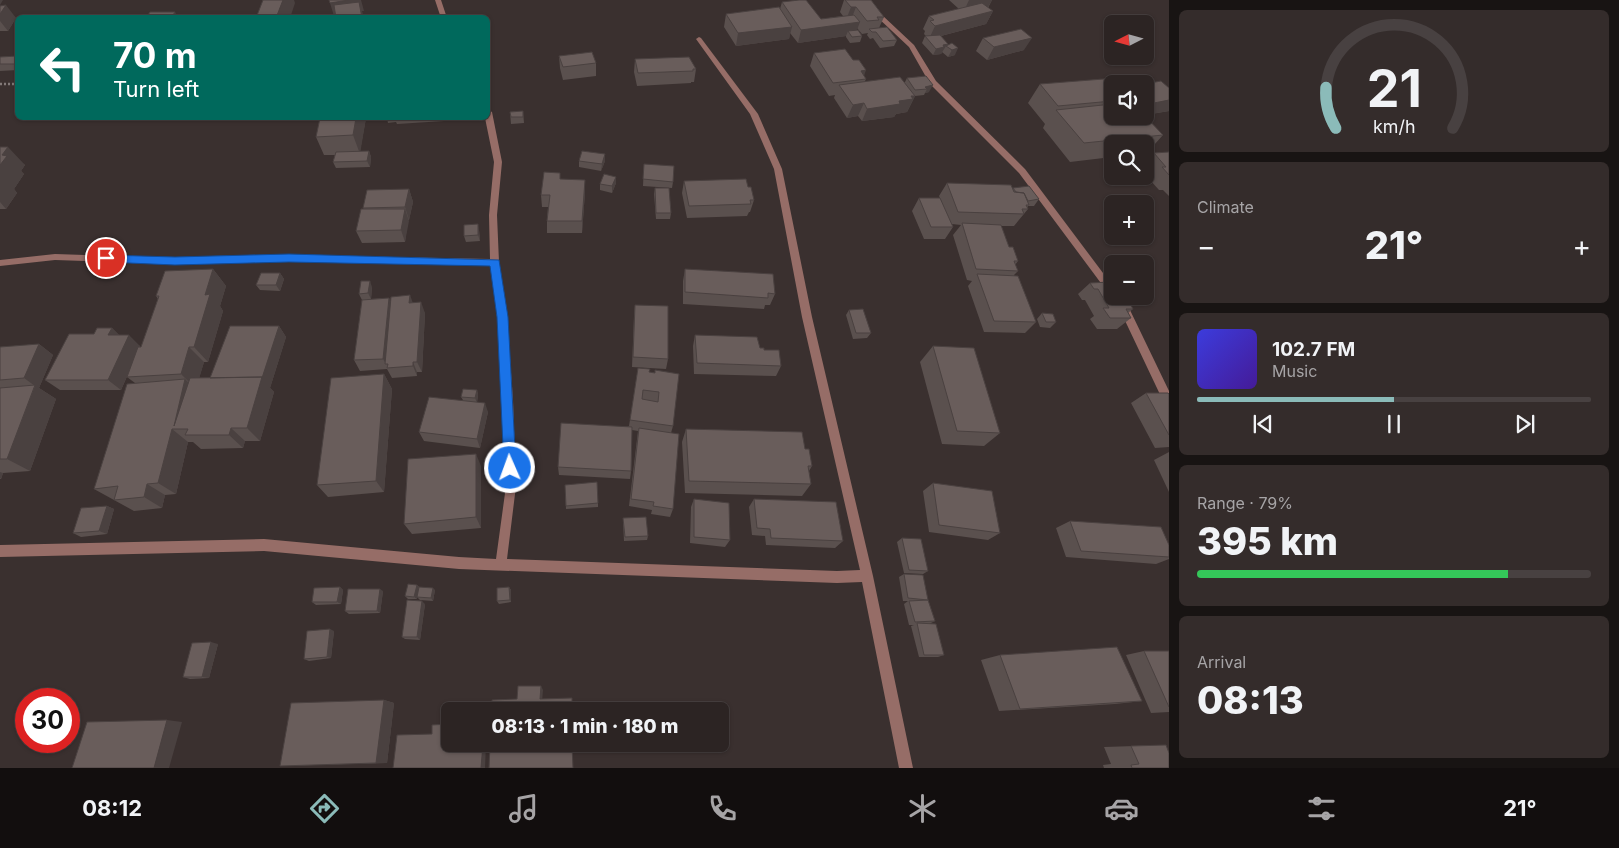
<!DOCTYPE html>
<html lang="en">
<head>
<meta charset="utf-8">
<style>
	:root { --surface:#2c2423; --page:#342c2b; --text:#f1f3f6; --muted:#a6a4a6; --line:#484141; --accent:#8bbbb9 }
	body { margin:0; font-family:Inter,sans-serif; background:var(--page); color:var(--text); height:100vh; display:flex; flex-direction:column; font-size:19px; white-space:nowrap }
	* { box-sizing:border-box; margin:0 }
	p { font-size:16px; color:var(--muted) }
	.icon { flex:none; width:28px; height:28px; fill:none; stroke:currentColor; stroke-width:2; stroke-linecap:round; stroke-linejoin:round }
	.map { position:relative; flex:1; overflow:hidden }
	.panel { display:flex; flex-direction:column; gap:10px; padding:10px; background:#181413; width:450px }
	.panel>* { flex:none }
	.banner { position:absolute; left:15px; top:15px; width:475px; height:105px; border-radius:8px; box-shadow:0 1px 4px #0004,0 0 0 1px var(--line); background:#00695c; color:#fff; overflow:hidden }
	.needle { width:32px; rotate:264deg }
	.controls { position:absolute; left:1104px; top:15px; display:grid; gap:10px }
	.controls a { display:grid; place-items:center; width:50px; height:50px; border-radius:8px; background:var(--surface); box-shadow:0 1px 4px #0004,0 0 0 1px var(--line); font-size:25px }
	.speed { position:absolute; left:15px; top:688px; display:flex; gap:10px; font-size:25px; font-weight:700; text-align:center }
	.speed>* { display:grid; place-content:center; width:65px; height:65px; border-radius:50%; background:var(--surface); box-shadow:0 1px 4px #0004,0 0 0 1px var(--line); line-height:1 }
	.speed .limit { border:8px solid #d22; background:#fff; color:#111 }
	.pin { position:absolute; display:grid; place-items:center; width:42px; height:42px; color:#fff; margin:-21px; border:2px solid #fff; border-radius:50%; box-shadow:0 1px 5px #0007 }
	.me { position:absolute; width:55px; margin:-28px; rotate:358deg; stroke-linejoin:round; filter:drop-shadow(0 0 4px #0008) }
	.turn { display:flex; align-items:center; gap:18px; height:105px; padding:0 15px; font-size:22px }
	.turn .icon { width:65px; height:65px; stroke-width:2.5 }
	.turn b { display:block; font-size:35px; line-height:42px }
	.big { font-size:38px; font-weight:800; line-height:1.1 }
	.panel .widget { flex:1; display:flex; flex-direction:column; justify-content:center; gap:8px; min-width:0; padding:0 18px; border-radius:8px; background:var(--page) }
	.panel .dial { align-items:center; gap:0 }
	.dial svg { height:130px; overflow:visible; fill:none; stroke:var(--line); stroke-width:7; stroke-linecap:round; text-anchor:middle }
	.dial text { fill:var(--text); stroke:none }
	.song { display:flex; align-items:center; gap:15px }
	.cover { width:60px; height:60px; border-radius:8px; background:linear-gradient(135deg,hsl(240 70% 55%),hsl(260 70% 35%)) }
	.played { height:5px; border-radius:2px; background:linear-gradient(90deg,var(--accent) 50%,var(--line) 50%) }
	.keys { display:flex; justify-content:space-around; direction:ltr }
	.heat { display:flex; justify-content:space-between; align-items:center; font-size:28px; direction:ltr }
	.charge { height:8px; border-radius:4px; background:linear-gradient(90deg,#34c759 79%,var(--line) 0) }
	.trip { position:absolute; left:441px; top:702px; width:288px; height:50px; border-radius:8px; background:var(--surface); box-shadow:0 1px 4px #0004,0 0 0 1px var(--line); font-weight:800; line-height:50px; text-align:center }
	.tab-bar { display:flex; height:80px; justify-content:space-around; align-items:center; background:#120e0e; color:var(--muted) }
	.tab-bar .icon { width:35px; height:35px }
	.tab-bar .current { color:var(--accent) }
	.tab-bar b { font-size:22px; color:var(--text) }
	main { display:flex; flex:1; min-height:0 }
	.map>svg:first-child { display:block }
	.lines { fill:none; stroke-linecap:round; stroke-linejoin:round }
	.path { stroke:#827978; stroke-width:2.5; stroke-dasharray:2 2; stroke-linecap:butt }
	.street { fill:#966d67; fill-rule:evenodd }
	.wall { fill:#5a504e }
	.shaded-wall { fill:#4a4140 }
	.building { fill:#695d5b; stroke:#4a4140; fill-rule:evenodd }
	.route { fill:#1a73e8; stroke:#114b97 }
</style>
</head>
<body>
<main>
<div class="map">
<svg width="1169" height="768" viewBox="0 0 1169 768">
	<rect width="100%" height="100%" fill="#3a302f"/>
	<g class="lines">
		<path class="path" d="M0 84H18"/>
		<path class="street" d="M435 0H441L447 18H441Z
			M859 0H866L914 45 936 81 1025 169 1112 285V294H1109L1019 173 930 84 909 47Z
			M699 37 701 38 758 114 782 169 812 317 873 576 913 768H899L862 582 837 583 459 569 264 551 0 557V545L264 539 459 557 496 559 506 486 503 400 497 317 491 265 289 261 175 264 55 260 0 266V260L55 254 175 258 289 255 490 259 489 215 494 162 485 118H488V110L492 112 502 162 497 215 499 262 507 317 513 400 516 486 507 559 837 571 860 570 802 317 774 169 750 114 696 39Z
			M1124 304 1129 308 1169 391V406L1165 405 1119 308Z"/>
	</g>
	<path class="wall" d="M844 0H871L884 17 879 28 897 40 894 46 880 48 873 38 870 39 867 35 868 33 862 34 857 28V30L862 36 860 42 850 43 846 37V36L798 43 790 33 789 39 736 46 724 27 726 14 780 9 782 2 821 19 843 16 840 12Z
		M949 0H992L988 8 993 11 986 24 941 36 955 55 948 57 942 52 943 51 941 54 933 55 922 43 925 36H926L924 34 925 31 923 29 929 16 959 9Z
		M0 6 16 18 8 31H0Z
		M983 38 1024 50 987 60 976 51Z
		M814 53 864 76 866 79 865 81 905 82 907 78 926 76 929 92 925 93 924 95 915 96 907 112 896 114 894 117 862 121 858 116 847 118 834 98 835 95 829 96 810 66Z
		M18 56V70L0 71V57Z
		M559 56 596 63V76L563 80 560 68Z
		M635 59 696 69 694 82H691V83L637 86 634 72Z
		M1040 84H1112V116L1163 135 1146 154H1145V144H1112V157L1070 162 1043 128 1045 124 1028 103Z
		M1145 84 1169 111 1145 115Z
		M523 111 524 123 511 124 510 112Z
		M366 118 360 151H369L371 157 370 167 336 168 333 162 335 155H324L316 137Z
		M387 118H465L460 120 397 124 396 122 388 123Z
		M0 147 25 165 21 171 24 174 14 189 17 193 6 209H0Z
		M1169 152V196L1163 190H1159L1150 180 1152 178 1145 169V163L1154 153Z
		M579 161H605L601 171 579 167Z
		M644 164 673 182 672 188 643 186Z
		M560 173V179L585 192 582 233H547V221L548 207H542L541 195Z
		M684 181 748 187 754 200 750 212H749L747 216 687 218 682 193Z
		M616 183 612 193 600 190V184Z
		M947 183 1012 189 1013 188 1039 199 1034 206H1028L1027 208 1028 209 1014 226H1001L1009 247 1018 261 1015 265 1018 271 1014 275 1036 322 1025 333 984 332 968 286 972 281 967 280 953 235 961 225 952 224 953 227 945 239H924L912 211 919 198 942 202 939 196Z
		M655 188 671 213 670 219H656L654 194Z
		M409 189 413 202 409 220H408L405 242 362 243 356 231 364 209 363 208Z
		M479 230 480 241 466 242 464 236Z
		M213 269 226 286 220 306 223 311 208 362H204L199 378H210L279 326 286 337 270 388 274 392 260 441H245L243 448 201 449 193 442H188L176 494 165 495 162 508 134 511 94 489 135 383 127 377 129 372 121 390H60L45 380 94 334 112 328 119 335 140 346V347H141L158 299 156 296Z
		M685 269 775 294 770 305H765L764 309 683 304V281Z
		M280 273 284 279 280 291 260 290 256 285Z
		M1090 283 1133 309 1128 313 1131 318 1117 329H1097L1090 319 1094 316 1085 300H1082L1078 294Z
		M372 287 371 299 389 298 390 301 412 302 425 313 422 372H417V376L392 378 387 369 360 371 354 360 362 300 359 294Z
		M635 305 668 359 666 369 632 367 634 316Z
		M849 310 871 333 867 338 853 339 846 315Z
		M1042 313 1056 322 1050 328 1040 327 1037 319Z
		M695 335 760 348 781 366 776 376 694 374 693 346Z
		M39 344 53 355 39 388 56 399 30 471 3 473 1 479H0V347Z
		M933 346 1000 433 984 446 942 444 920 362Z
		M638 368 649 372 655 373 673 426 671 433 673 509 670 517 651 514 652 510 629 506 638 431 632 430 631 471 630 479 559 475 558 467 629 426Z
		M384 374 392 389 384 492 328 497 317 485Z
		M477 390 478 395 477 402 488 412 480 448 424 441 419 432 463 400 461 397Z
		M1146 393 1169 394V447L1155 448 1131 403Z
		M686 429 805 449 812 466 809 471 811 484 802 496 685 493 682 442Z
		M1169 452V492L1154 460Z
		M481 466V528L412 534 404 524Z
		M933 483 1000 533 988 540 929 532 923 491Z
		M565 485 598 503V507L566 509Z
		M694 499 730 540 725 547 690 543 691 507Z
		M754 499 843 541 835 548 766 545 765 536 752 535 749 507Z
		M107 506 114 509 107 534 81 537 73 533Z
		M623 518 648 536 647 540 624 541 623 521Z
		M1070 521 1169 545V559L1156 564 1066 557 1056 528Z
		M902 538 928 571 923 574 904 573 897 542Z
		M904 574 928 600 935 621 929 624 944 655 938 657H919L911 626 914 625H909L904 604 908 601H903L899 577Z
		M417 585 419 587 435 590 433 601 420 600 417 597V599H408L405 596Z
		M340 587 343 590 341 604 316 605 312 602Z
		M509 587 511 590V602L499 604 497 601Z
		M383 591 380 613 349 614 345 611Z
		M425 604 420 640 405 639 402 637Z
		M334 631 331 658 309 661 304 659Z
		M218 644 209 678 190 679 183 677Z
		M1144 651H1169V712L1151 713 1126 655Z
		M1000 655 1142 701 1115 704 999 711 981 660Z
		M384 700 394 703 387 763 280 766Z
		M1166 745 1169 768H1104L1103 765 1111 764 1104 747Z"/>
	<path class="shaded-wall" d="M0 0H3L0 5Z
		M283 0H294L295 3 290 18H276Z
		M349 0H361L364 11H362L364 18H362L361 11 334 16 330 3Z
		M969 0H992L987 9 963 13Z
		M6 5 16 18 8 31 0 21V14Z
		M851 7H856L851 20H846Z
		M993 11 986 24 929 39 935 26Z
		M175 12 178 18H171Z
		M860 22 855 35 848 31 846 36 798 43 801 30Z
		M792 27 789 39 736 46 738 33Z
		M1032 38 1024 50 987 60 994 47Z
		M948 44 947 47 946 46 941 54 933 55 936 49 943 45Z
		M958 48 955 55 948 57 952 50Z
		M866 70 863 79 861 71Z
		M933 85 929 92 925 93 927 89 925 87Z
		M911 96H915L907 112 896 114 894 117 862 121 867 109Z
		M1169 100V111L1145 115V113L1154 103Z
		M864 103 858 116 847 118 853 105Z
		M356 118H366L360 154 353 135Z
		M8 147 25 165 21 171 24 174 14 189 17 193 6 209 0 202V165L2 155Z
		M369 151 371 157 370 167 367 161Z
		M605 154V161L601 171 602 164Z
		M616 177V183L612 193V186Z
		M585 180V192L582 233V221Z
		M409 189 413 202 409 220 405 207Z
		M405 209 409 221 405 242 401 230Z
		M478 224 479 230 480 241 478 235Z
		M213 269 226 286 220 306 223 311 208 362 194 347 205 295Z
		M280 273 284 279 280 291 276 285Z
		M370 281 372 287 371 299 368 293Z
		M410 295 414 306 409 303Z
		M389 298 394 309 388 364H386L383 359Z
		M421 302 425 313 422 372 417 362Z
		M279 326 286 337 270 388 274 392 260 441 247 428 262 377Z
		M112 328 123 339 108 335Z
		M129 335 140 346 121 390 108 380Z
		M39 344 53 355 39 388 56 399 30 471 7 459 35 386 24 378Z
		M189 347 204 362 196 389 181 374Z
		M413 362 417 372V376L413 366Z
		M384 374 392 389 384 492 376 481Z
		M185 379 200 394 188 429 174 426Z
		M477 390 478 395 477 403 475 398Z
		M485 403 488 412 480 448 477 439Z
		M231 428 245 441 243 448 229 435Z
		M172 429 188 442 176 494 158 483Z
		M476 454 481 466V528L476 517Z
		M0 472 3 473 1 479 0 478Z
		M147 484 165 495 162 508 144 497Z
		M107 506 114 509 107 534 99 531Z
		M417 585 419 587 417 599 414 597Z
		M340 587 343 590 341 604 337 602Z
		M509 587 511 590V602L510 600Z
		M433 588 435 590 433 601 431 598Z
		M380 589 383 591 380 613 377 611Z
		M422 601 425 604 420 640 417 637Z
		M330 629 334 631 331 658 327 657Z
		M211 642 218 644 209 678 202 677Z
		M541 686 543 690 542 702 540 699Z
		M384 700 394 703 387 763H376Z
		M167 720 182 722 169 768H154Z
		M483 744H486L485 768H481Z"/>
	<path class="building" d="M263 0H283L276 18H256Z
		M329 0H349L330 3Z
		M799 0H806L821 19 854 15 860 22 801 30 782 2Z
		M845 0H871L884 17H877L879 20 867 21 856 7H851Z
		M359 2 362 18H336L334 5Z
		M982 3 993 11 935 26 930 21 934 20 929 16Z
		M6 5 0 14V6Z
		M779 7 792 27 738 33 726 14Z
		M150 12H175L171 18H146Z
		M887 27 897 40 883 41 876 32H872L869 29Z
		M1021 29 1032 38 994 47 983 38Z
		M858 30 862 36 852 37 848 31Z
		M940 35 948 44 943 45 944 47 936 49 925 36Z
		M952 43 958 48 952 50 946 46Z
		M845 49 853 60H859L866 70 861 71 866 79 833 83 814 53Z
		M592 52 596 63 563 67 559 56Z
		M18 56V64H0V57Z
		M689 57 696 69H693V71L638 73 635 59Z
		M926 76 933 85 925 87 927 89 915 90 907 78Z
		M900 77 915 96H911L913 99 899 101 900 104 867 109 864 103 853 105 839 85Z
		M1116 78 1121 84H1112V101L1058 106 1040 84Z
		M1161 81 1169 88V100L1154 103 1145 95V84Z
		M1112 104V116H1145L1163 135 1084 143 1056 110Z
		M523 111V117H511L510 112Z
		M320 118H356L353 135 316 137Z
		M0 147H8L2 155 7 156 0 165Z
		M369 151 367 161 333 162 336 152Z
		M582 151 605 154 602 164 579 161Z
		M1169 152V175L1162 167H1166L1154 153Z
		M644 164 674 166 673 182 643 179Z
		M544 172 560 173V179L585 180 582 221H547L550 195H541Z
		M604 174 616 177 612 186 600 184Z
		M746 179 748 187H751L754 200H750L751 204 689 206 684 181Z
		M947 183 1011 185 1014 192 1024 193 1029 205H1026L1028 209H1022L1024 214 958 212Z
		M1029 186 1039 199 1028 201 1024 193 1016 192 1013 188Z
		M655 188H669L671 213H656Z
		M409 189 405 207 363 208 367 190Z
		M919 198H940L953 227H931Z
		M361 209H405L401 230 356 231Z
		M962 223 1001 225 1009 247H1013L1018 261H1014L1018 271 976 269Z
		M478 224V235L464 236V225Z
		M213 269 205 295 210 294 194 347H189L181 374 127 377 138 347H141L159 296H156L165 271Z
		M685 269 773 274 775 294 768 293V298L685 292Z
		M261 273H280L276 285H256Z
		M977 274 1018 276 1036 322 994 321Z
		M361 281H370L368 293 359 294Z
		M1109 282 1112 287V296H1126L1133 309H1126L1131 318H1110L1103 308H1109L1098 289H1094L1090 283Z
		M410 295 409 303 421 302 417 362H413V366L387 368 388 364H385L391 297Z
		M389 298 383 359 354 360 362 300Z
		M635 305 668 306V359L633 357Z
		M863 309 871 333H856L849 310Z
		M1042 313 1053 314 1056 322H1046Z
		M230 326H279L262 378V377L210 378Z
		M97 328H112L108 335H129L108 380H45L69 334H94Z
		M695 335 757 337 760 348H764V350H779L781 366 697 363Z
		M39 344 24 378 0 380V347Z
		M933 346 974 348 1000 433 957 431Z
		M638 368 650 369 649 372 655 373V370L679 374 673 426 630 420ZM643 390 659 392 658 402 642 399Z
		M384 374 376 481 317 485 331 378Z
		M262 377 247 428H231L229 435H185L188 429H172L158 483 147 484 144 497 114 500 118 486 94 489 127 384 185 379 174 426 190 378Z
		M35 385 7 459H0V388Z
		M463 389 477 390 475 398 461 397Z
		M1146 393H1168L1169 394V435Z
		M429 397 485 403 477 439 419 432Z
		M561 423 632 427 631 471 558 467Z
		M639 428 679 434 673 509 653 506 654 502 631 499Z
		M686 429 802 432 805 449H809L812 466H808L811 484 689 481Z
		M476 454V517L404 524 408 459Z
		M597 482 598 503 566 506 565 485Z
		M933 483 992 491 1000 533 939 525Z
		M694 499 729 503 730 540 694 537Z
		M754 499 836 502 843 541 771 538 770 529 757 528Z
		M107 506 99 531 73 533 81 508Z
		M646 517 648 536 625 537 623 518Z
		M1070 521 1161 527 1169 545V557L1081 551Z
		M902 538 921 539 928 571 909 570Z
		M904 574 923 575 928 600 908 598Z
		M408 584 417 585 414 597 405 596Z
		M340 587 337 602H312L314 588Z
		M419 587 433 588 431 598 417 597Z
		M509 587 510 600 497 601V588Z
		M348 589H380L377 611H345Z
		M407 600 422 601 417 637H402Z
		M928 600 935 621 915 622 909 601Z
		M917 623 936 624 944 655H924Z
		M330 629 327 657 304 659 307 631Z
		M211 642 202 677H183L192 643Z
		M1117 647 1142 701 1020 709 1000 655Z
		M1144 651H1169V707Z
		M518 686H541L540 699 572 698V711H492V700L517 699Z
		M384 700 376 763 280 766 291 703Z
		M167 720 154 768H72L87 722Z
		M450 724V744H483L481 768H393L397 735 432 734V725Z
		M490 744H572L573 768H489Z
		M1166 745 1169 753V768H1132L1131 765 1139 764 1131 746Z"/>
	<path class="route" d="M289 254 499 260 508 317 516 468 514 473 510 474 506 473 504 468 497 317 490 266 289 262 175 265 106 262 101 258 106 255 175 257Z"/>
</svg>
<div class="controls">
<a><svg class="needle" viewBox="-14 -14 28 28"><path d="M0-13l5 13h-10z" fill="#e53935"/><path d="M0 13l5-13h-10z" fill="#a6a4a6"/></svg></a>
<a><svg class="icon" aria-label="sound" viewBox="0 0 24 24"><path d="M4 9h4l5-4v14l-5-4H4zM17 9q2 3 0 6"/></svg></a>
<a><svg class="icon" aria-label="search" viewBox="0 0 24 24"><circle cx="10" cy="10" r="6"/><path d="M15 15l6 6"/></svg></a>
<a>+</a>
<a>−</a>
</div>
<div class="speed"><div class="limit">30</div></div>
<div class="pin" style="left:106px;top:258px;background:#d93025"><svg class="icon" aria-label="arrive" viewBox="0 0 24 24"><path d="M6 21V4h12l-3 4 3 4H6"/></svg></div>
<svg class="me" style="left:510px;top:468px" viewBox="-20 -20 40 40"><circle r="17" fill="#1a73e8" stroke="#fff" stroke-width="3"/><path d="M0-11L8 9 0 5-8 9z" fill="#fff"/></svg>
<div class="trip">08:13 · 1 min · 180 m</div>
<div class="banner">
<div class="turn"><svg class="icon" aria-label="left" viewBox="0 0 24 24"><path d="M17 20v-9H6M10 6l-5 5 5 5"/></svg><div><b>70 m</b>Turn left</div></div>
</div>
</div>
<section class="panel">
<div class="widget dial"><svg viewBox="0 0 100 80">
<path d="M14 69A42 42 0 1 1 86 69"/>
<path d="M14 69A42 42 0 0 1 8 44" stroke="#8bbbb9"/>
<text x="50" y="56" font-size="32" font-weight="700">21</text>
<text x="50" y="72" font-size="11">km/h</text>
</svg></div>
<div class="widget"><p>Climate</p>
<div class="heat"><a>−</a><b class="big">21°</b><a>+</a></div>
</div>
<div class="widget">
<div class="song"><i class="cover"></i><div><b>102.7 FM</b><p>Music</p></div></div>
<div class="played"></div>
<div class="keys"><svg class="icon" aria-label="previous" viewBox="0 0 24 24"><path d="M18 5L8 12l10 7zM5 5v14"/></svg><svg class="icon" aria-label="pause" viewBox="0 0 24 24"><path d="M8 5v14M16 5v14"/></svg><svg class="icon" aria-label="next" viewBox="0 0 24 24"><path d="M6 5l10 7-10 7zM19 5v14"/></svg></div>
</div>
<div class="widget"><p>Range · 79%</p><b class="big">395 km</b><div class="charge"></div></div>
<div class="widget"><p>Arrival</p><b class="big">08:13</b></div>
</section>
</main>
<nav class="tab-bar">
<b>08:12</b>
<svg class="icon current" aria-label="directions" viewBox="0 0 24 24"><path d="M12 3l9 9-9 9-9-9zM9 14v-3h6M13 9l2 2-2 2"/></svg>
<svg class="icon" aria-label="music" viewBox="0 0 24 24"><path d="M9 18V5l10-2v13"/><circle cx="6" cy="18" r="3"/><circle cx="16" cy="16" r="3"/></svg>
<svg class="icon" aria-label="phone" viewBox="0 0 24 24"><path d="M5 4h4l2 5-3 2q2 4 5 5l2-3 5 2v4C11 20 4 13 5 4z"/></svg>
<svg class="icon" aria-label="climate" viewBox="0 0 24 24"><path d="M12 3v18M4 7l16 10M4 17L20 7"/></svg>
<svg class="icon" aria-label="car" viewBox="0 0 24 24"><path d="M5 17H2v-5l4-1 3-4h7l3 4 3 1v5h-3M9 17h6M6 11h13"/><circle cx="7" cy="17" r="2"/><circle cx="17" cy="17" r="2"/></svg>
<svg class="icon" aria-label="filters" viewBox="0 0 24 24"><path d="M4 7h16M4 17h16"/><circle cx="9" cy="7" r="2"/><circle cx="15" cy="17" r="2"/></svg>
<b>21°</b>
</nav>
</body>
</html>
